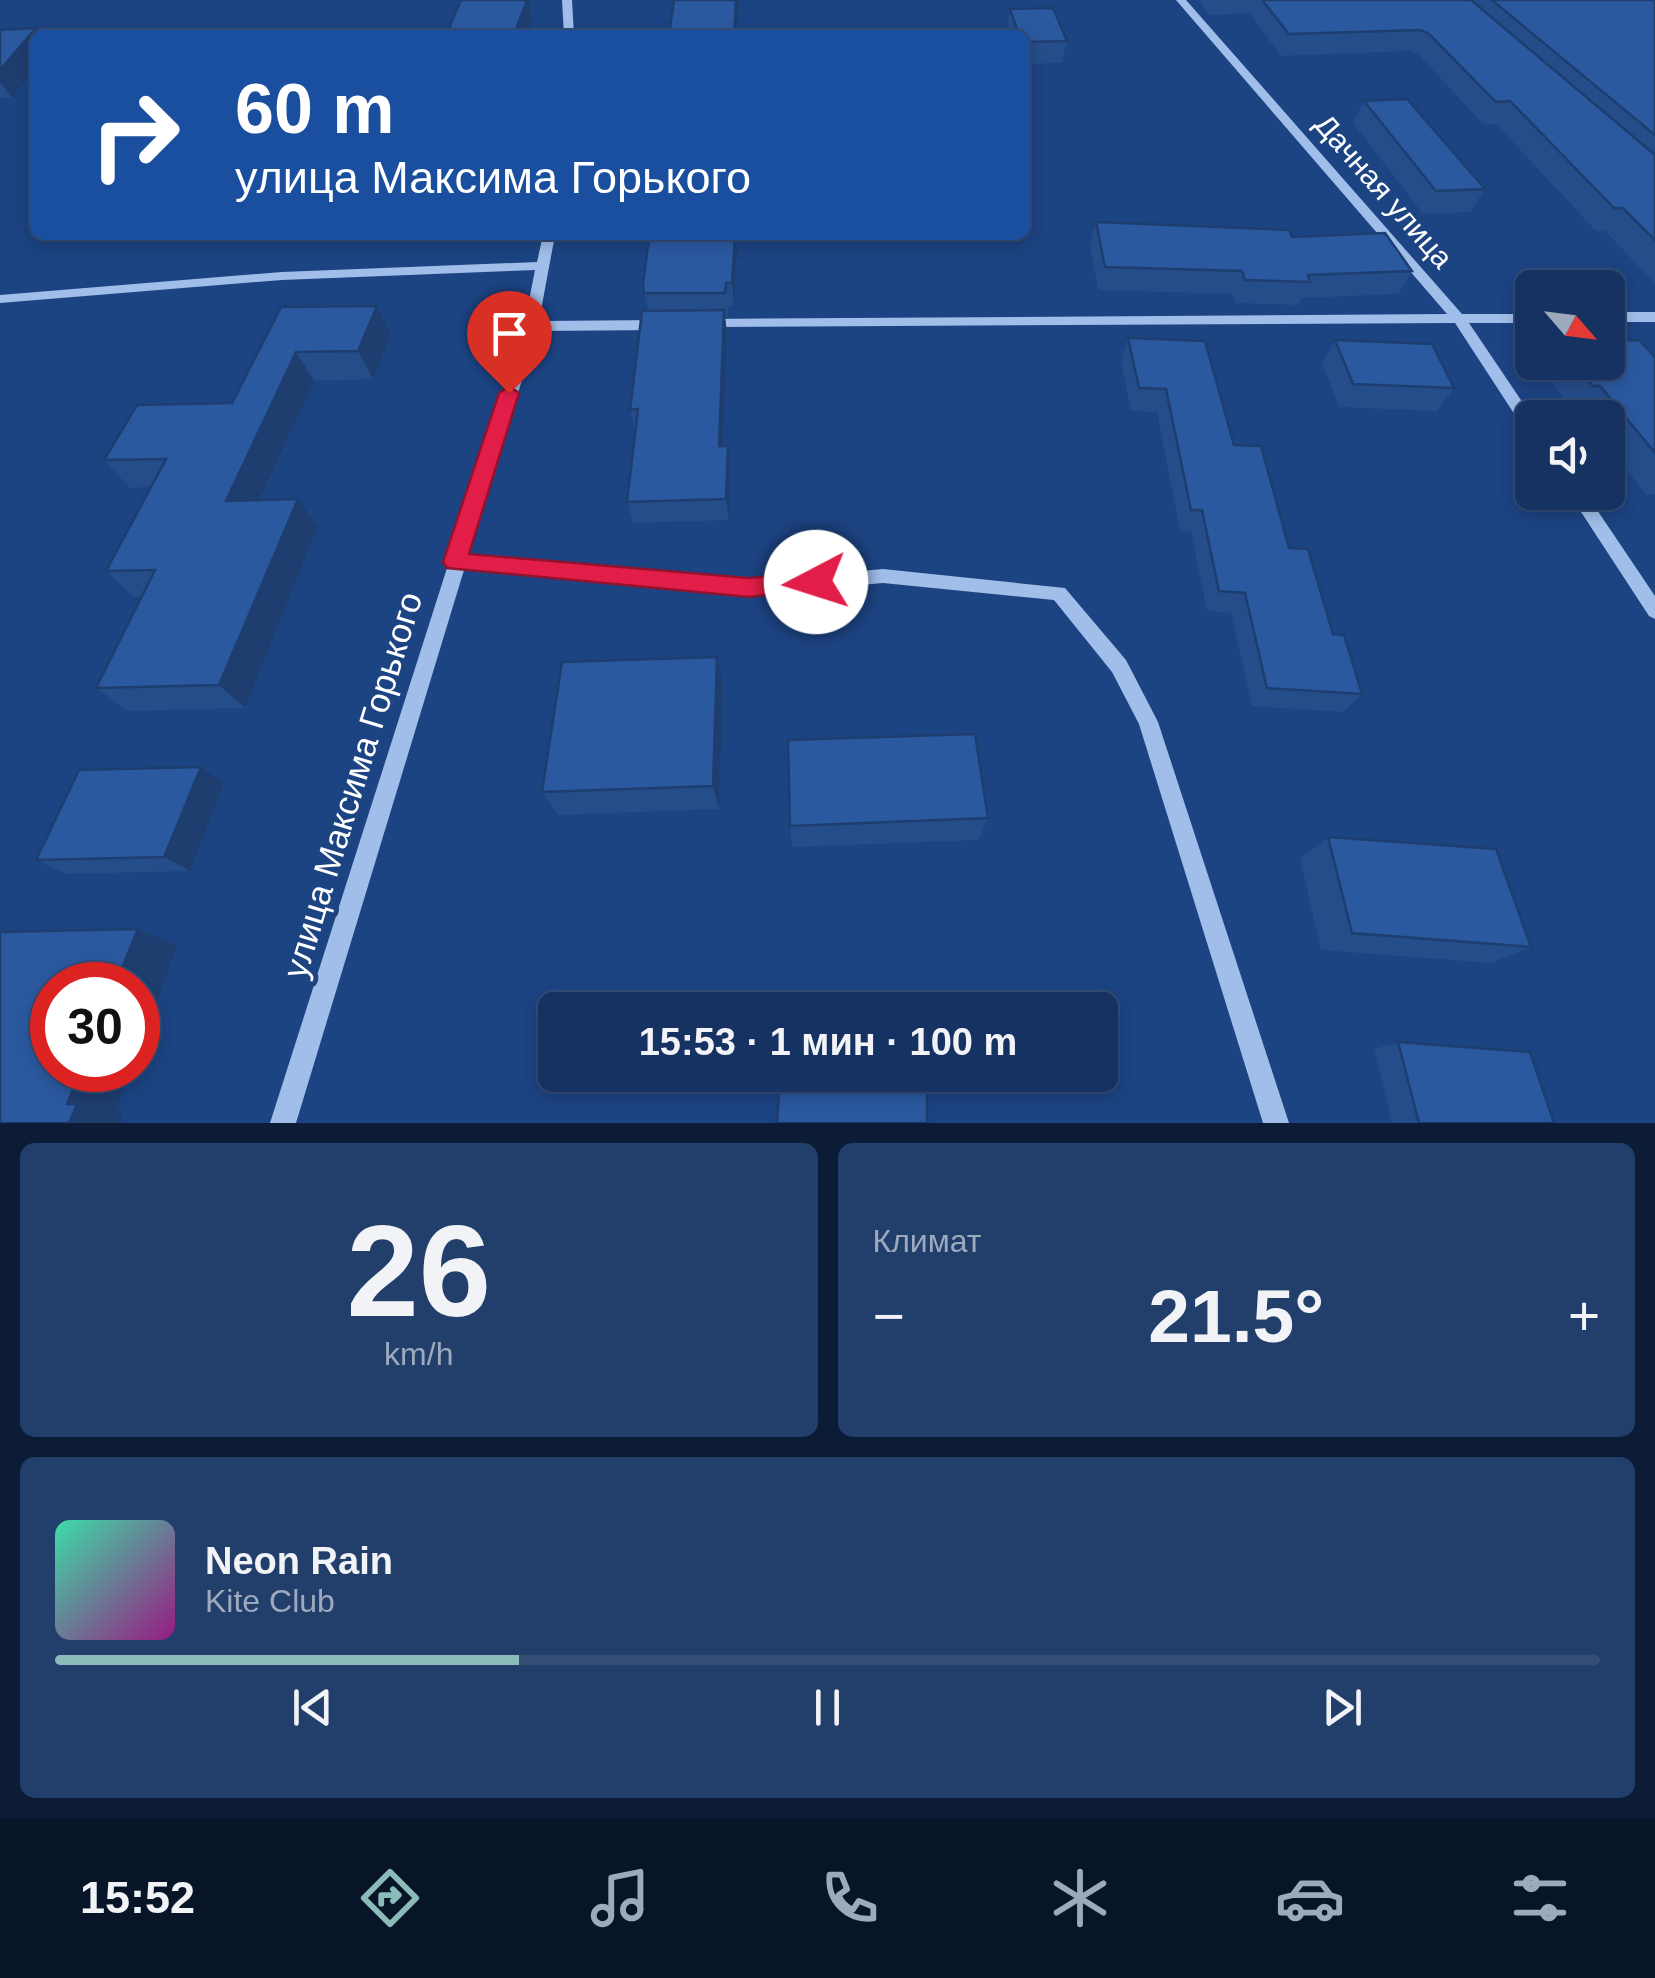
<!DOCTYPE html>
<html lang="ru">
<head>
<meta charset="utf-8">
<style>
	:root { --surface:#153262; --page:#223e6b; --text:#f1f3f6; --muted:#9daabe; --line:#344d77; --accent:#8bbbb9 }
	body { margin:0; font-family:Arial,sans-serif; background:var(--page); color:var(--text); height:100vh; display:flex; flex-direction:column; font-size:38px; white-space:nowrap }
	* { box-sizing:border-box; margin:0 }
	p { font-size:32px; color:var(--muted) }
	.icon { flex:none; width:55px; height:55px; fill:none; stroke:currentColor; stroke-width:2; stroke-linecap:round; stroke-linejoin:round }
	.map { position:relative; height:1123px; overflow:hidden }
	.drawer { display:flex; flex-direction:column; gap:20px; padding:20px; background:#0c1c36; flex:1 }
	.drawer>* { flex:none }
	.top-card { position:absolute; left:30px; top:30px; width:1000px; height:210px; border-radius:15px; box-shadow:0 5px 15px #0003,0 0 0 2px var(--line); background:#1a4fa0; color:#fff; overflow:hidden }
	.needle { width:65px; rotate:118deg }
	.controls { position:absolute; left:1515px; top:270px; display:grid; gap:20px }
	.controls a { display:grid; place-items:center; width:110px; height:110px; border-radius:15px; background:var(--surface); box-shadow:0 5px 15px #0003,0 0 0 2px var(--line); font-size:50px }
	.speed { position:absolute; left:30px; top:962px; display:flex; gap:20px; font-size:50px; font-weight:700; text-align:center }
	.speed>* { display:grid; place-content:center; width:130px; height:130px; border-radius:50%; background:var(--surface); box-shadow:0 5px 15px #0003,0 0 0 2px var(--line); line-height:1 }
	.speed .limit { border:15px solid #d22; background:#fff; color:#111 }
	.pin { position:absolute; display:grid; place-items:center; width:85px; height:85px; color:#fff; margin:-102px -42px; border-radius:50% 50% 50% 0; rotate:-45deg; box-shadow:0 0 10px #0007 }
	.pin .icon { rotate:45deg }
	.me { position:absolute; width:110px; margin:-55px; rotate:265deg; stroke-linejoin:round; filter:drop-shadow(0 0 8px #0008) }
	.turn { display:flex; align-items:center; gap:35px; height:210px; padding:0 40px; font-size:45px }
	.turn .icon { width:130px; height:130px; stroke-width:2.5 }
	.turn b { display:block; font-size:70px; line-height:85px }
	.big { font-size:75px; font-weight:600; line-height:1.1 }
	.drawer .card { flex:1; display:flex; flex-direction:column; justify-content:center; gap:15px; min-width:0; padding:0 35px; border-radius:15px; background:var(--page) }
	.drawer .dial { align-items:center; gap:0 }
	.dial b { font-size:130px; line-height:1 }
	.song { display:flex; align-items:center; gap:30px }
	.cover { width:120px; height:120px; border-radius:15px; background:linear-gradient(135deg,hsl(160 70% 55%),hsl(310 70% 35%)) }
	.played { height:10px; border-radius:5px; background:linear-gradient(90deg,var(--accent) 30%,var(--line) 30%) }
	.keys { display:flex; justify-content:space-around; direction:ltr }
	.heat { display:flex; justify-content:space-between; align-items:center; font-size:55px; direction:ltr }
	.drawer .tiles { flex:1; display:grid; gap:20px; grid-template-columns:1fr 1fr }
	.card:last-child { grid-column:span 2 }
	.trip { position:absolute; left:538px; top:992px; width:580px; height:100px; border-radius:15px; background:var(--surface); box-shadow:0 5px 15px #0003,0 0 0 2px var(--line); font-weight:600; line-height:100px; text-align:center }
	.menu { display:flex; height:160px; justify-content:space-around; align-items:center; background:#081427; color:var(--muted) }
	.menu .icon { width:70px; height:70px }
	.menu .current { color:var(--accent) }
	.menu b { font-size:45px; color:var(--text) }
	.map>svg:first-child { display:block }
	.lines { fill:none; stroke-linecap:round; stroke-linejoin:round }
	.minor { fill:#a1beea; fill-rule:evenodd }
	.wall { fill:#254d8a }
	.shaded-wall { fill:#1e3e70 }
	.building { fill:#2b59a0; stroke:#1e3e70; stroke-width:2.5 }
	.route { fill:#e11d48; stroke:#92132f; stroke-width:2.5 }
	.labels { text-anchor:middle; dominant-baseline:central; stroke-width:10; stroke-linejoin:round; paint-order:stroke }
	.far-street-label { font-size:30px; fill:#fff; stroke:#1c4382 }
	.street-label { font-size:35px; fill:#fff; stroke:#1c4382 }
</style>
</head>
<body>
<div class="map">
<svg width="1655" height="1123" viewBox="0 0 1655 1123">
	<rect width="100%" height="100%" fill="#1c4382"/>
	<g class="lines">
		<path class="minor" d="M562 0H572L574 35H564Z
			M1176 0H1186L1462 314H1532V323H1469L1533 418 1532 433 1526 432 1455 323 701 327V321L706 319 1447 314Z
			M543 235H555L539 321 660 320 667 325 660 330 537 331 468 556 749 581 883 569 1065 588 1126 660 1158 722 1289 1123H1263L1139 724 1112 672 1054 600 883 583 749 595 464 570 296 1123H270L448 565 446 562 451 556 524 326 535 270 282 280 0 303V295L282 272 537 262Z
			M1608 312H1655V322H1608Z
			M1568 492H1585L1655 596V619L1649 616Z"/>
	</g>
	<path class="wall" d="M1199 0H1655V283L1605 231H1596L1496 124H1483L1418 54 1409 51 1281 56 1249 13 1209 15Z
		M1010 9 1067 41 1062 63 1025 64V35H1008L1007 30Z
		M0 30 12 98H0Z
		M1364 101 1485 189 1470 212 1423 214 1353 123Z
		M1096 222 1292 237 1412 271 1398 294 1302 298 1298 305 1235 303 1232 294 1098 290 1090 245Z
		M738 235 734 306H728V316H725L727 333 723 446H728L731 468 729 520 633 523 627 502 635 430 630 410 648 311 643 285 671 237Z
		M281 307 391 335 373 379 314 381 261 500 298 499 318 526 245 708 128 711 96 688 142 597H134L106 571 151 487 130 488 104 460 232 403Z
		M1128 338 1234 445 1333 634 1362 694 1343 712 1252 706 1231 613 1207 611 1191 532 1180 531 1157 412 1131 411 1121 361Z
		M1335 340 1454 388 1437 411 1339 407 1322 363Z
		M1655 357V494L1646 495 1608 445V418H1587L1579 408 1572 409 1540 366 1543 362H1608Z
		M717 657 723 684 719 809 558 815 542 792Z
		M224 783 190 871 66 874 36 860Z
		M988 818 979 840 792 847 790 826Z
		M1328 837 1531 947 1491 963 1321 950 1300 858Z
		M1398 1042 1554 1123H1392L1374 1049Z"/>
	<path class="shaded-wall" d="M527 0H529L532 20 527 35H514Z
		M736 0H739L737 35H734Z
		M36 28 41 35H35V69L12 98 0 82V70Z
		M735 235H738L734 306 732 283Z
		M377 306 391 335 373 379 358 351Z
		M724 310 727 333 722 468 719 446Z
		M296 352 314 381 248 527 226 501Z
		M728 446 731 468 729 520 726 499Z
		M298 499 318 526 245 708 219 685Z
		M717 657 723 684 719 809 713 786Z
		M201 767 224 783 190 871 164 857Z
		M138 929 177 946 138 1052V985H115Z
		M81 1070H131L116 1110 124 1111 120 1123H69L67 1104Z"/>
	<path class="building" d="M461 0H527L514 35H446Z
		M674 0H736L734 35H669Z
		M1262 0H1471L1655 155V240L1623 208H1614L1510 101 1496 102 1428 33 1420 30 1289 34Z
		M1492 0H1655V135Z
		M1053 8 1067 41 1025 42V35H1019L1010 9Z
		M36 28 0 70V30Z
		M1407 99 1485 189 1436 191 1364 101Z
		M1096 222 1289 230 1292 237 1385 233 1412 271 1308 275 1310 282 1245 280 1242 271 1105 267Z
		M671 235H735L732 283H726L725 293H644L643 285 649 238 671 237Z
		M377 306 358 351 296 352 226 501 298 499 219 685 96 688 155 570 106 571 166 459 104 460 137 405 232 403 281 307Z
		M724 310 719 446H728L726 499 627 502 638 409 630 410 642 311Z
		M1128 338 1205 341 1234 445 1261 446 1289 548 1308 549 1333 634 1344 635 1362 694 1267 688 1245 593 1219 591 1202 510H1191L1166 389 1139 388Z
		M1335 340 1432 344 1454 388 1353 384Z
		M1639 340 1655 357V453L1600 386H1593L1574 362H1608V341Z
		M717 657 713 786 542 792 562 662Z
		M975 734 988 818 790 826 788 740Z
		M201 767 164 857 36 860 79 770Z
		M1328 837 1496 849 1531 947 1352 933Z
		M138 929 115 985H52V1070H81L67 1104H77L69 1123H0V932Z
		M1398 1042 1530 1052 1554 1123H1419Z
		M780 1081 927 1092V1123H777Z"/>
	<path class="route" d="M509 386 519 393 469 554 749 578 816 572 824 575 827 582 824 588 749 597 447 568 443 562 499 393Z"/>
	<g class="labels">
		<g class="far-street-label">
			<text transform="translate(1384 191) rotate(49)">Дачная улица</text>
		</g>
		<g class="street-label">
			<text transform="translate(352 785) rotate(-73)">улица Максима Горького</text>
		</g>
	</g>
</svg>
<div class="controls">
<a><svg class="needle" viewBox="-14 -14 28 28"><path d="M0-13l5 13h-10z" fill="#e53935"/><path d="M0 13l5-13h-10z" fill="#9daabe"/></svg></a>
<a><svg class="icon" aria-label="sound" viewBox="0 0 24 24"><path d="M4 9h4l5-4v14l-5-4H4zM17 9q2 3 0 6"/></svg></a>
</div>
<div class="speed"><div class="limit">30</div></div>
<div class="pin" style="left:509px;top:393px;background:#d93025"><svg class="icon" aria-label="arrive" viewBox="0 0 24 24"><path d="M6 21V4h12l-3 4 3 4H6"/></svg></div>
<svg class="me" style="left:816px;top:582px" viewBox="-20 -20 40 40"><circle r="19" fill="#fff"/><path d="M0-13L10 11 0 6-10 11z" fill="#e11d48"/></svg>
<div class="trip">15:53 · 1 мин · 100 m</div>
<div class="top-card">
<div class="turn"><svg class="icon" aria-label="right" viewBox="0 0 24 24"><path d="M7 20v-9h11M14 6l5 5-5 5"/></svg><div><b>60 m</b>улица Максима Горького</div></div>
</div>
</div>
<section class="drawer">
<div class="tiles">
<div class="card dial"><b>26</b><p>km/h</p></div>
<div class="card"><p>Климат</p>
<div class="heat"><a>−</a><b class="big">21.5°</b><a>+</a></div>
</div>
<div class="card">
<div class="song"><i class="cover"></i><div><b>Neon Rain</b><p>Kite Club</p></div></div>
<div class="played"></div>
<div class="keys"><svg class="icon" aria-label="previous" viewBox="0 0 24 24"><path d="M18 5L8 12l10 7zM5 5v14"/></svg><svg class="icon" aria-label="pause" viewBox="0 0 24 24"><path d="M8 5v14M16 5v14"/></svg><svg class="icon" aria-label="next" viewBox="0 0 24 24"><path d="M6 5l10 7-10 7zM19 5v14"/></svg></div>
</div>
</div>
</section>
<nav class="menu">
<b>15:52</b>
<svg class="icon current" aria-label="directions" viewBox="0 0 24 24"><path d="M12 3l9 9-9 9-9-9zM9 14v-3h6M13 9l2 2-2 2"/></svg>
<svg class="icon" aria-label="music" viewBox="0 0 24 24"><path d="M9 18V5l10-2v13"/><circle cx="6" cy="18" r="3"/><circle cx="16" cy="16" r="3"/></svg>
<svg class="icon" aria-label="phone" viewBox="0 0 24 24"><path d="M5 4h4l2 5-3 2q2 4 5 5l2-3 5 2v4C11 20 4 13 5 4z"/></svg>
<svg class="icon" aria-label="climate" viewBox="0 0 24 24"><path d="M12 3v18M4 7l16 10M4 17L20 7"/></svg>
<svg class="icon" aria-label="car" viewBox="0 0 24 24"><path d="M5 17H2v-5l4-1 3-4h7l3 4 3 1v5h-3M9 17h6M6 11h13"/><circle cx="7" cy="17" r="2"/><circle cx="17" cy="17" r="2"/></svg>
<svg class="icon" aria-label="filters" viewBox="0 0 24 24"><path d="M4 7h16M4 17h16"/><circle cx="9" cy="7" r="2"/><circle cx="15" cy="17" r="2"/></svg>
</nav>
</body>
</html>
